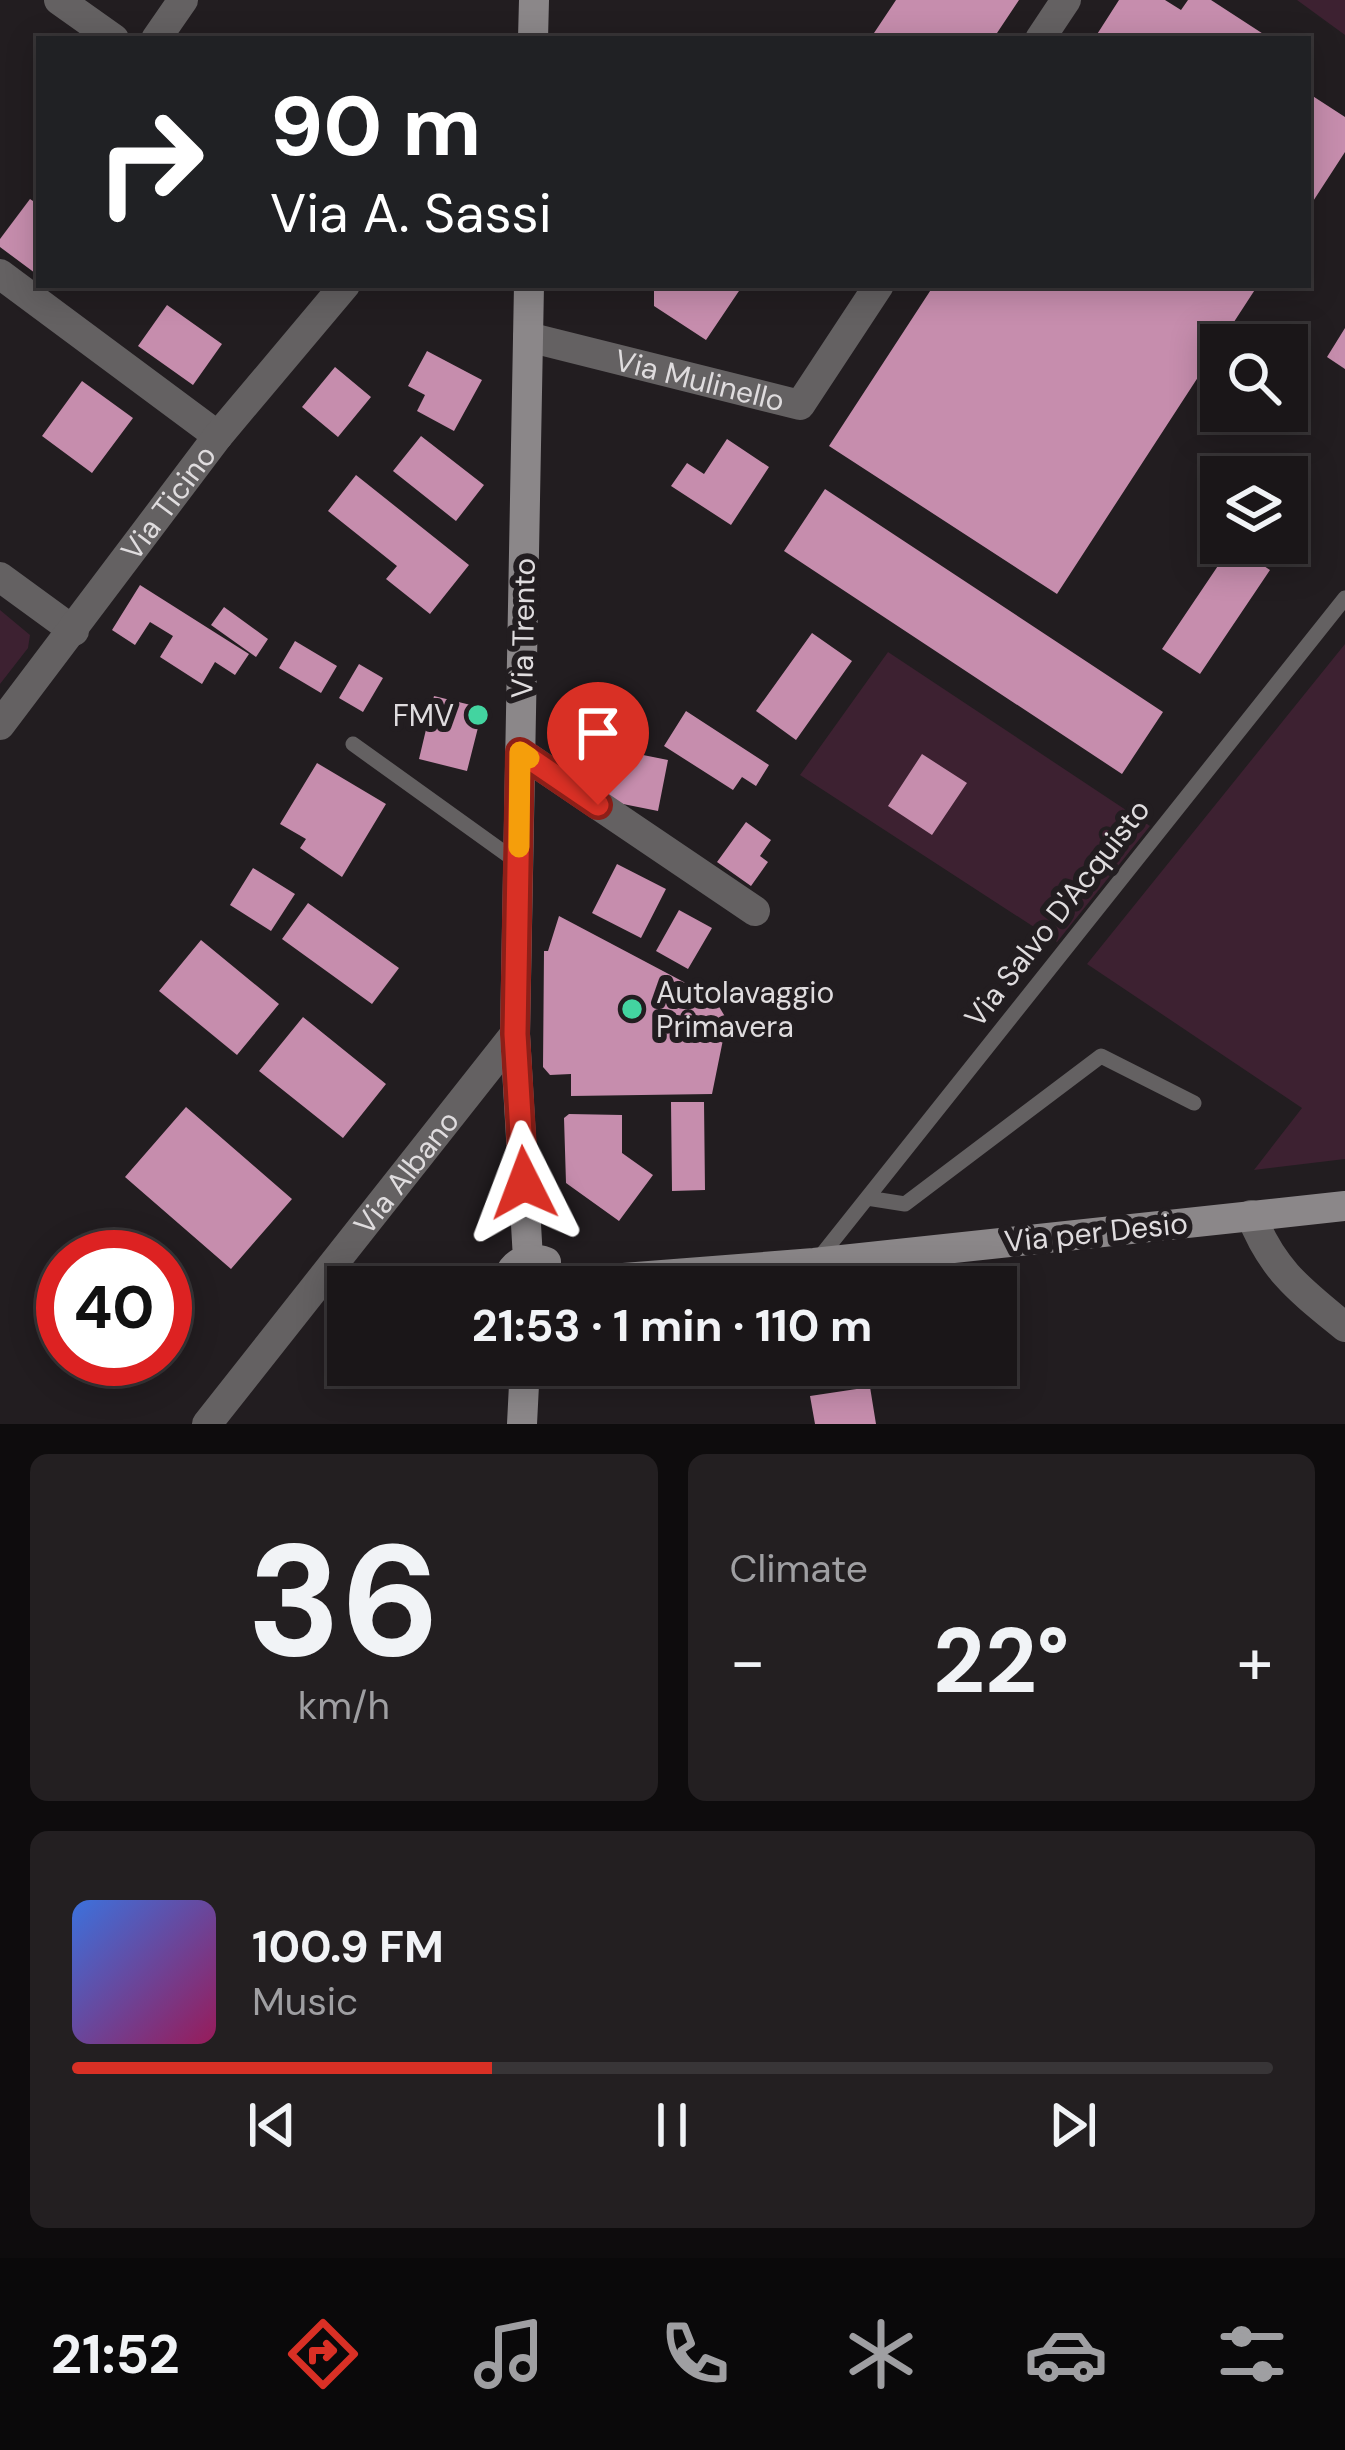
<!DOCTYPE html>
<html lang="en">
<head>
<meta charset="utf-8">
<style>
	:root { --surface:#1a1618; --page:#231f21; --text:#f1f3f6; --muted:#9f9fa2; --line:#383537; --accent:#d93025 }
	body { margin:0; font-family:"DM Sans",sans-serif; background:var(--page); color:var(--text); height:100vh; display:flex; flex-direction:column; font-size:45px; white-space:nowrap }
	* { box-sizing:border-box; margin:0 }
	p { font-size:39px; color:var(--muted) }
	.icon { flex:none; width:66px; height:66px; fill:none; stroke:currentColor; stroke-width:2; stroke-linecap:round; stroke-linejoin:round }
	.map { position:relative; height:1424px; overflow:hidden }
	.side { display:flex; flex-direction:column; gap:30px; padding:30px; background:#0e0c0d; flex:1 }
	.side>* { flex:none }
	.banner { position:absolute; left:36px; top:36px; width:1275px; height:252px; border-radius:0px; box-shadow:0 6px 30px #0003,0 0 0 3px var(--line); background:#202124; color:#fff; overflow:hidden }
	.fabs { position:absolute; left:1200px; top:324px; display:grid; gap:24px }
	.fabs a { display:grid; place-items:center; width:108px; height:108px; border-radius:0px; background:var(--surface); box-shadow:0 6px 30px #0003,0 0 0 3px var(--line); font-size:60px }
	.speed { position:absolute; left:36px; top:1230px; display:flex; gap:24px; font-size:60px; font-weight:700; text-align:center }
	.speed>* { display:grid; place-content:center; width:156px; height:156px; border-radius:50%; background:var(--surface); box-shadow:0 6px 30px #0003,0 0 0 3px var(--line); line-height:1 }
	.speed .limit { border:18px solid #d22; background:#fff; color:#111 }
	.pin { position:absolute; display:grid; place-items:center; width:102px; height:102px; color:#fff; margin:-123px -51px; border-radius:50% 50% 50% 0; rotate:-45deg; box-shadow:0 0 12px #0007 }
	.pin .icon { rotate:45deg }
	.me { position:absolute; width:132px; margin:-66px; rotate:357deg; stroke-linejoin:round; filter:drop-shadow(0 0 9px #0008) }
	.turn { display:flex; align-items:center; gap:42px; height:252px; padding:0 36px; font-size:54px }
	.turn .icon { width:156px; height:156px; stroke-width:2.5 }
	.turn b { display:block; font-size:84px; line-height:102px }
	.big { font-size:90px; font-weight:700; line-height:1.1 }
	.side .tile { flex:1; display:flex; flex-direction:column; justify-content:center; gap:18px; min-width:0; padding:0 42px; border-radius:18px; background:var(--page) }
	.side .dial { align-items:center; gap:0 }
	.dial b { font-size:156px; line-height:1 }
	.song { display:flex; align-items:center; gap:36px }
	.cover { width:144px; height:144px; border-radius:18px; background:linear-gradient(135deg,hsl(220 70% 55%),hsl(330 70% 35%)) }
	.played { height:12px; border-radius:6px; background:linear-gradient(90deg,var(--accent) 35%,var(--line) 35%) }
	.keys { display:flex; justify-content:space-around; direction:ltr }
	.heat { display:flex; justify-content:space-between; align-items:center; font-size:66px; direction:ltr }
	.side .tiles { flex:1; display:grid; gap:30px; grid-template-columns:1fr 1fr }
	.tile:last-child { grid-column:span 2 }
	.trip { position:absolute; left:327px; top:1266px; width:690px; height:120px; border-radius:0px; background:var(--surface); box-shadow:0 6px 30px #0003,0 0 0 3px var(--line); font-weight:700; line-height:120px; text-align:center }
	.tab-bar { display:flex; height:192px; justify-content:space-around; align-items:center; background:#0a090a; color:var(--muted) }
	.tab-bar .icon { width:84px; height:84px }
	.tab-bar .active { color:var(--accent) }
	.tab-bar b { font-size:54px; color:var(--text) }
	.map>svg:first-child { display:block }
	.green { fill:#3d2131 }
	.building { fill:#c68dad }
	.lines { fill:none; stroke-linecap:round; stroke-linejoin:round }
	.lane { stroke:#646162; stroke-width:15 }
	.street { stroke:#646162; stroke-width:30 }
	.secondary { stroke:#8b8789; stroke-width:30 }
	.route-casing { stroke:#8d1f18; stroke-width:30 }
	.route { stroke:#d93025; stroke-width:21 }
	.slow { stroke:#f59e0b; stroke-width:21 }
	.poi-dot { fill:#43d4a0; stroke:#221d20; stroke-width:4.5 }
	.labels { text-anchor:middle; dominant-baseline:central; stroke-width:12; stroke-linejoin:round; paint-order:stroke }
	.street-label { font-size:30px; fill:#dfdcde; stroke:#221d20 }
	.poi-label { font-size:30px; fill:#dfdcde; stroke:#221d20; text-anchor:end }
</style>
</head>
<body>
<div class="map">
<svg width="1345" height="1424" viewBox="0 0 1345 1424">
	<rect width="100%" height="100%" fill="#221d20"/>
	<path class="green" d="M1297 0H1345V35Z
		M0 610 30 635 28 648 0 684Z
		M1345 644V1159L1254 1170 1302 1108 1087 964Z
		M888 652 1150 826 1057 942 800 775Z"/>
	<path class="building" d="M896 0H1019L993 39H870Z
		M1119 0H1165L1181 10 1188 0H1211L1271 39H1094Z
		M1308 93 1345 117V152L1308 209Z
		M30 199 39 205V276L0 247V239Z
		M654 285H743L706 340 654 306Z
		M934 285H1258L1057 594 829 446Z
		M167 305 222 344 193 385 138 346Z
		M1345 328V369L1327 357Z
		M427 351 482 380 454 431 417 411 425 395 408 386Z
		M335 367 371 397 338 437 302 407Z
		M82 381 133 418 92 473 42 436Z
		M421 436 484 485 456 521 393 471Z
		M727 439 769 467 731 525 671 486 687 463 704 474Z
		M356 475 469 565 430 614 386 579 397 566 328 511Z
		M825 489 1163 712 1122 774 784 551Z
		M1232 545 1270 570 1200 674 1162 649Z
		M140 585 249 654 235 675 215 662 202 684 160 657 173 636 150 622 135 645 112 630Z
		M224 607 268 639 256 657 211 625Z
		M812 633 852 661 796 740 756 711Z
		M295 641 337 666 321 693 279 668Z
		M359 664 383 678 363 712 339 698Z
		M434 696 483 708 467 771 419 759Z
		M686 711 769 765 756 786 742 777 733 790 664 746Z
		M613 749 668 760 658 811 603 800Z
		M922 754 967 783 932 835 888 806Z
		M317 763 386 804 342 877 300 848 306 839 280 824Z
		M746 822 771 840 760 856 768 862 751 886 717 862Z
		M617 864 666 889 641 938 592 913Z
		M253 868 295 894 271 931 230 905Z
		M308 903 399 968 372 1004 282 939Z
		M679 910 712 928 688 969 656 951Z
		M559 916 714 998 727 1020 712 1094 571 1096V1074L550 1075 543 1067 544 951H548Z
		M201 940 279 1004 237 1055 159 991Z
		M303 1017 386 1084 343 1138 259 1071Z
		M671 1102H704L705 1190 672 1191Z
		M186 1107 292 1199 231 1269 125 1177Z
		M569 1114 622 1115V1153L653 1175 619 1221 566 1183 564 1118Z
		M870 1387 876 1424H815L810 1396Z"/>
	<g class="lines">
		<path class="lane" d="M353 744 516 861
			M867 1198 905 1204 1101 1056 1194 1103
			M816 1262 1345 598"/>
		<g class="street">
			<path d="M59 0 114 39"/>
			<path d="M156 39 183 0"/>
			<path d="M1040 39 1066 0"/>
			<path d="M0 274 218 436"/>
			<path id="s1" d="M528 337 800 405 879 285"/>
			<path d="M0 577 74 631"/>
			<path id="s2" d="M0 725 218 436 345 285"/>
			<path d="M520 752 755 911"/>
			<path d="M1251 1215C1272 1270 1301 1291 1345 1327"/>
			<path id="s3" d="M207 1424 515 1034"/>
		</g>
		<path class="secondary" d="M533 39 534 0
			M528 1259 515 1034 529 285
			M559 1283 814 1263 1345 1206
			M507 1287C508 1265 525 1254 546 1262
			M522 1424 525 1365"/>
	</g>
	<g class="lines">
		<defs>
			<path id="route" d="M524 1183 515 1034 520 752 598 805"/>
		</defs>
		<use href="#route" class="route-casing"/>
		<use href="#route" class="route"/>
		<path class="slow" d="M519 847 520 752 529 758"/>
	</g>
	<g class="poi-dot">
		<circle cx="478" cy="715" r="12"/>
		<circle cx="632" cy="1009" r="12"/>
	</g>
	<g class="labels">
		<g class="street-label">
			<text stroke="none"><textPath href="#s1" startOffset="177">Via Mulinello</textPath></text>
			<text stroke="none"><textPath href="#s2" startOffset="279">Via Ticino</textPath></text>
			<text transform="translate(523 628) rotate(-89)">Via Trento</text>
			<text transform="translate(1057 913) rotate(-52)">Via Salvo D'Acquisto</text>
			<text stroke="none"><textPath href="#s3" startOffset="321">Via Albano</textPath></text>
			<text transform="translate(1096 1232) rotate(-6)">Via per Desio</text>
		</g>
		<g class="poi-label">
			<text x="454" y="715">FMV</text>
			<text x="656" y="992" text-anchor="start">Autolavaggio<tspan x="656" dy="34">Primavera</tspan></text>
		</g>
	</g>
</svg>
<div class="fabs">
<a><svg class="icon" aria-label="search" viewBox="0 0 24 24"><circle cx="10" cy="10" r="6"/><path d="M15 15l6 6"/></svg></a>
<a><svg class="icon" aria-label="layers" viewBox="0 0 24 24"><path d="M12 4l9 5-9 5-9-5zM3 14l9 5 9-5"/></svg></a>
</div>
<div class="speed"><div class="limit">40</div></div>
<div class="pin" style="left:598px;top:805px;background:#d93025"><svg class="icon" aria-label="arrive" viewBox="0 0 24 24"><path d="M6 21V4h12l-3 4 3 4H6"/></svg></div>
<svg class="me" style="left:524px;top:1183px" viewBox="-20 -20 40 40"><path d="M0-17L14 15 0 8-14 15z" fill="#d93025" stroke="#fff" stroke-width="4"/></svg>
<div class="trip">21:53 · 1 min · 110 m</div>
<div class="banner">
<div class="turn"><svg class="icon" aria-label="right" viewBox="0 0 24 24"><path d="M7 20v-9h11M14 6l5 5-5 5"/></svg><div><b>90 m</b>Via A. Sassi</div></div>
</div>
</div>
<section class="side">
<div class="tiles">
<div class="tile dial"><b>36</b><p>km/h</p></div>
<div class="tile"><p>Climate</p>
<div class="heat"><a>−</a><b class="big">22°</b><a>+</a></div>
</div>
<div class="tile">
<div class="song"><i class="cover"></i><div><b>100.9 FM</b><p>Music</p></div></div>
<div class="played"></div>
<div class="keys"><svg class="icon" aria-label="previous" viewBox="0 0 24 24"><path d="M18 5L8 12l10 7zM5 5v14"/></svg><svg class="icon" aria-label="pause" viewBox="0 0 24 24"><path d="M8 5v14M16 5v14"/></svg><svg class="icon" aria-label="next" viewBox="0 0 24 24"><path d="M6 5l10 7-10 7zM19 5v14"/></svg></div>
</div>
</div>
</section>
<nav class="tab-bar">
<b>21:52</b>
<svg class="icon active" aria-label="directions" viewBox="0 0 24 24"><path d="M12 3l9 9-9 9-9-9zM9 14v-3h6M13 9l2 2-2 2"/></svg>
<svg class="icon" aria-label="music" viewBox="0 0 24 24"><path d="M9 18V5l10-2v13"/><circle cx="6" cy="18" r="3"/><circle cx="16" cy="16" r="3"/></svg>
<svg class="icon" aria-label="phone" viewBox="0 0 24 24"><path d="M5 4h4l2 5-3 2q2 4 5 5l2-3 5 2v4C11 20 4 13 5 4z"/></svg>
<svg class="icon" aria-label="climate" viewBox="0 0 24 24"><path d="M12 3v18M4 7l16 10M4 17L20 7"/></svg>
<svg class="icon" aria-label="car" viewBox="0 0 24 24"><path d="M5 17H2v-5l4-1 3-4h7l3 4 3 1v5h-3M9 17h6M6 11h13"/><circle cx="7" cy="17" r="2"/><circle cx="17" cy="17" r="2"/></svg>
<svg class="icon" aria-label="filters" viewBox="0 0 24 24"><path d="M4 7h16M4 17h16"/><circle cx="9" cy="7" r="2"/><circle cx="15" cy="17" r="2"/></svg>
</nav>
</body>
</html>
